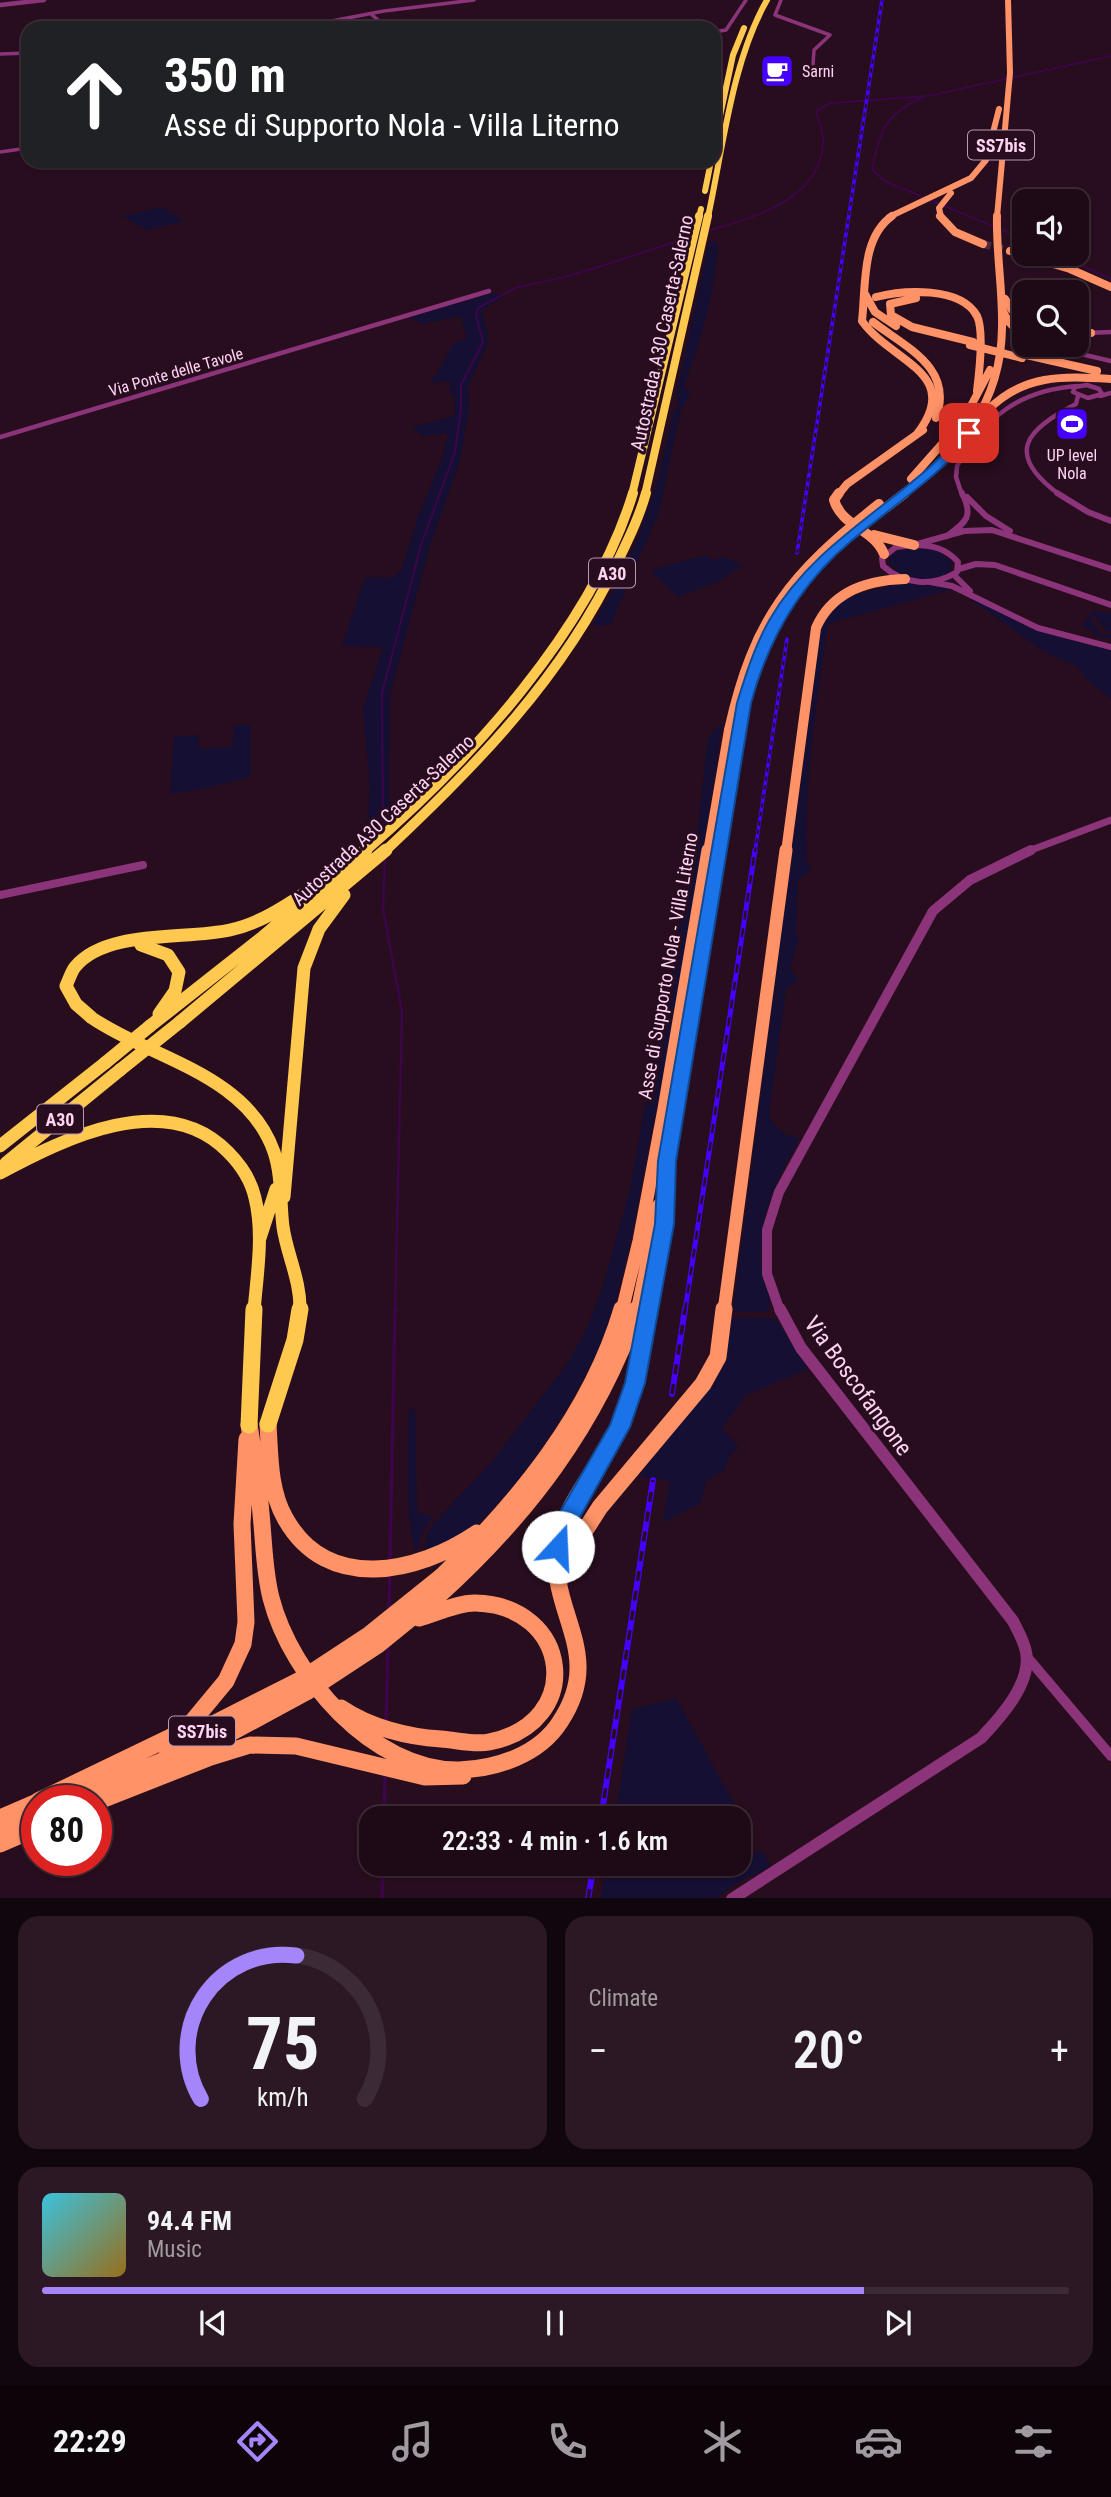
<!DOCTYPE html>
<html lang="en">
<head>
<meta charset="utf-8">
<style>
	:root { --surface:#1e0a17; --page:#2b1824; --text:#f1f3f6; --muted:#a19aa1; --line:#3c2b36; --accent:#a486fa }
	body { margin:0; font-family:"Roboto Condensed",sans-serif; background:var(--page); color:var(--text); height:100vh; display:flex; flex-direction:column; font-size:26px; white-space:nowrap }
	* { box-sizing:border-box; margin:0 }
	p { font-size:23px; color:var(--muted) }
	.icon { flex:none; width:38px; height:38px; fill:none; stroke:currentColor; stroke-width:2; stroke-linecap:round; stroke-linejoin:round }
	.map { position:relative; height:1898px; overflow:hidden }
	.details { display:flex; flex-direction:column; gap:18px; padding:18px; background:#10060d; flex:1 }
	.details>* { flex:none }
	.banner { position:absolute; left:21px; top:21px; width:700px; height:147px; border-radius:21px; box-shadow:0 2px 5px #0004,0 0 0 2px var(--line); background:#202124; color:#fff; overflow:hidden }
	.fabs { position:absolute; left:1012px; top:189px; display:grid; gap:14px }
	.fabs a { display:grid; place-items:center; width:77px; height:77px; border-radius:14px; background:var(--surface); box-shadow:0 2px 5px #0004,0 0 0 2px var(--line); font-size:35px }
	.speed { position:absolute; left:21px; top:1785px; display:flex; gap:14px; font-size:35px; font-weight:700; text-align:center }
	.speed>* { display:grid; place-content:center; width:91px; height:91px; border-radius:50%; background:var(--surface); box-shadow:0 2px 5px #0004,0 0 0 2px var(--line); line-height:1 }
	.speed .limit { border:10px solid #d22; background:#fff; color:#111 }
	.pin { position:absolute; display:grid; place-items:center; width:60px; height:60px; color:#fff; margin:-30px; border-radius:14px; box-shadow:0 4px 10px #0006 }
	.me { position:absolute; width:77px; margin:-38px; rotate:20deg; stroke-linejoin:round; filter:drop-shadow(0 0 5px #0008) }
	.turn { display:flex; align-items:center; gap:24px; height:147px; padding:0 28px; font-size:32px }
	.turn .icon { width:91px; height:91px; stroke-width:2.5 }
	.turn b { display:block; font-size:49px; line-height:60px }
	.big { font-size:52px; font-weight:600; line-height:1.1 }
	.details .card { flex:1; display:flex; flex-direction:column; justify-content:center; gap:10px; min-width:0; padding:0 24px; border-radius:21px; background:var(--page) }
	.details .dial { align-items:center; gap:0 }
	.dial svg { height:182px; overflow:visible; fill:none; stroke:var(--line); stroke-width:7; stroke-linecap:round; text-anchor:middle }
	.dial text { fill:var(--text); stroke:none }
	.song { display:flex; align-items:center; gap:21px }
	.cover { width:84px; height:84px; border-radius:10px; background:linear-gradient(135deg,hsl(190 70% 55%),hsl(40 70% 35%)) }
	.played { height:7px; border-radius:4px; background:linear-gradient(90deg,var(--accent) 80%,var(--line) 80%) }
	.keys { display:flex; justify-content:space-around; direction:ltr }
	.heat { display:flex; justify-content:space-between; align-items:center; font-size:38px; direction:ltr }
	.details .tiles { flex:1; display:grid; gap:18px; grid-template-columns:1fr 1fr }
	.card:last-child { grid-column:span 2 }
	.trip { position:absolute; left:359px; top:1806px; width:392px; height:70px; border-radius:21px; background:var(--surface); box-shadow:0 2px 5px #0004,0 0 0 2px var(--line); font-weight:600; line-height:70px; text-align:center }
	.menu { display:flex; height:112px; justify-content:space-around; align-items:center; background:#0c0409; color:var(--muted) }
	.menu .icon { width:49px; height:49px }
	.menu .active { color:var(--accent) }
	.menu b { font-size:32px; color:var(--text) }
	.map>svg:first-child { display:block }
	.green { fill:#140f33 }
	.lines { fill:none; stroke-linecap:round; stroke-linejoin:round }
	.stream-far2 { stroke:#3c0549; stroke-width:2 }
	.stream-far1 { stroke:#3c0549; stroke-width:2.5 }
	.stream { stroke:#3c0549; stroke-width:3.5 }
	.trunk-tunnel { stroke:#482b3f; stroke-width:8; stroke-dasharray:8 4.5; stroke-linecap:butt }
	.minor-far4 { stroke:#8c3479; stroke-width:3.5 }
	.minor-far3 { stroke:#8c3479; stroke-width:4.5 }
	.minor-far2 { stroke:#8c3479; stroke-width:6 }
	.minor-far1 { stroke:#8c3479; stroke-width:8 }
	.minor { stroke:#8c3479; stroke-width:10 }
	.tertiary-far3 { stroke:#8c3479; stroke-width:4.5 }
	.tertiary-far2 { stroke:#8c3479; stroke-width:7 }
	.tertiary-far1 { stroke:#8c3479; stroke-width:10 }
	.tertiary { stroke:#8c3479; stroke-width:12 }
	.trunk-far4 { stroke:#ff9266; stroke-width:6 }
	.trunk-far3 { stroke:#ff9266; stroke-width:8 }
	.trunk-far2 { stroke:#ff9266; stroke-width:10 }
	.trunk-far1 { stroke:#ff9266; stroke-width:13 }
	.trunk { stroke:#ff9266; stroke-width:17 }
	.motorway-far4 { stroke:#ffc94f; stroke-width:6 }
	.motorway-far3 { stroke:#ffc94f; stroke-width:8 }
	.motorway-far2 { stroke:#ffc94f; stroke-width:10 }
	.motorway-far1 { stroke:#ffc94f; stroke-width:13 }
	.motorway { stroke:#ffc94f; stroke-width:17 }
	.rail-far2-casing { stroke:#4600ff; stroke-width:3.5 }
	.rail-far1-casing { stroke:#4600ff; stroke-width:5 }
	.rail-casing { stroke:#4600ff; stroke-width:6 }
	.rail-far2 { stroke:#280d1f; stroke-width:2; stroke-dasharray:4.5; stroke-linecap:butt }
	.rail-far1 { stroke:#280d1f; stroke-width:2.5; stroke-dasharray:9; stroke-linecap:butt }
	.rail { stroke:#280d1f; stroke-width:3.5; stroke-dasharray:10; stroke-linecap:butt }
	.trunk-bridge-far2 { stroke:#ff9266; stroke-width:8 }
	.trunk-bridge-far1 { stroke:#ff9266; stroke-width:10 }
	.trunk-bridge { stroke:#ff9266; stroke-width:17 }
	.motorway-bridge { stroke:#ffc94f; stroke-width:13 }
	.route { fill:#1a73e8; stroke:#114b97; stroke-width:2 }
	.labels { text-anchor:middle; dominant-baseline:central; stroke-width:6; stroke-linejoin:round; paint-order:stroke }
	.far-poi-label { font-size:16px; fill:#ffd4f3; stroke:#280d1f; text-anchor:start }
	.far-street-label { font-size:16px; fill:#ffd4f3; stroke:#280d1f }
	.shield { fill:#280d1f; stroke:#be98b3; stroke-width:2 }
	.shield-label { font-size:18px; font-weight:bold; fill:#ffd4f3 }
	.street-label { font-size:19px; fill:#ffd4f3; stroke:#280d1f }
	.near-street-label { font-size:23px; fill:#ffd4f3; stroke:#280d1f }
</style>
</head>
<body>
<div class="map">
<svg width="1111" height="1899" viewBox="0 0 1111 1899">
	<rect width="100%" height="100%" fill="#280d1f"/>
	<path class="green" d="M161 207 185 221 146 230 123 216Z
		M709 241 718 243C716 291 700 342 684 387L691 392 680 414 659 512 611 624 601 626 593 624 616 585 640 532 658 479 673 413 678 407 676 397Z
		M494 293 505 296 482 310 489 341 468 386 469 409 460 461 429 549 390 695 389 793 392 815 381 825 364 823 368 819 370 786 363 709 383 647 342 646 364 580 367 577 392 578 401 571 417 519 442 458 448 433 422 436 412 427 454 416 455 395 450 394V381L431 383 455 341 467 339 461 316 423 324 410 317Z
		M910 548 935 550 951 561V570C934 584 904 581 890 565L889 558 895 552Z
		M707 555 713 560 726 557 742 566 715 583 678 597 650 570Z
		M898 581 953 589 828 624C817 704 803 784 807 865L812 869 798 881 796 933 799 938 790 969 799 980 786 989 769 1114C774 1129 786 1137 800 1138 778 1178 758 1214 761 1261 762 1276 772 1295 769 1309L763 1312H733L820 633C832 585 865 600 898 581Z
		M974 599C1019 623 1061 639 1111 650V699L1086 679 1078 667 1043 651 971 600Z
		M1093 611 1111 613V631H1106L1096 617 1090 618 1101 635 1111 634V639L1094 636 1092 630 1081 626Z
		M722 723C702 864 678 1006 649 1145 636 1211 626 1282 600 1345 574 1404 525 1479 479 1523 463 1538 444 1546 424 1554L427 1535 432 1525 490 1464 563 1369 582 1339 601 1292 631 1185 653 1058 671 980 675 947 697 835 708 737Z
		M251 724V777L203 789 170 794 174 737 198 735 199 749 229 747 233 744 234 726Z
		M732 1317 776 1319 808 1369 746 1395 722 1428 739 1447 731 1454 724 1471 707 1480 700 1504 663 1522 670 1481 638 1476 713 1382 726 1354Z
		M415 1409 417 1512 433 1517 422 1533 417 1552C405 1539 408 1434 409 1410Z
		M676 1698 752 1836 739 1842 738 1818H615L632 1709Z
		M739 1846 745 1858 762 1850 771 1867 742 1880 716 1898 601 1899 607 1864H738Z"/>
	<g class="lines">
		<path class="stream-far2" d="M921 98C883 116 881 130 872 169L884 181 1024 239
			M708 231C753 217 820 201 823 143 824 133 818 121 816 111L831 103 928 96 1111 56
			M1058 254 1111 279
			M383 830 382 693 421 545 455 452 461 409V385L483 342 476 315 478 308 515 288 573 275 691 237"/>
		<path class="stream-far1" d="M385 858 383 908 402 1012 395 1311"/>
		<path class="stream" d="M390 1560 395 1309
			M389 1608 390 1573
			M386 1720 388 1647
			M384 1818 385 1773
			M382 1899 383 1864"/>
		<path class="trunk-tunnel" d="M983 244 1010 251"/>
		<path class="minor-far4" d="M781 0 775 15 830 35 814 50 813 65
			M295 28 384 11 474 0
			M359 28 378 20 371 14
			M714 32 726 30 746 0
			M0 54 28 53
			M0 152 28 148"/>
		<path class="minor-far3" d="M1087 333 1111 332
			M1065 345 1081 354 1111 361
			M1087 385 1099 389 1102 394 1088 398 1073 392 1075 387Z
			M1100 396 1111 393
			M0 437 489 291
			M962 495 956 477 957 466C987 416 1019 390 1078 386
			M1060 495C1004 454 1025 430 1076 404L1078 396"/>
		<path class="minor-far2" d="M1057 493 1088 512 1111 521
			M967 497 986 516 1010 531
			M947 536C966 522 974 517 962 493
			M914 545 964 531 992 530 1111 569
			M914 545C931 545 946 548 958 562L957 572C933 587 904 585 883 566L882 558 896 547Z
			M959 569 976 564 995 565 1111 605
			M954 575 970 591
			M930 582 952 586 1038 628 1111 647"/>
		<path class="minor-far1" d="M0 895 143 865"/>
		<path class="minor" d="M1028 1658 1111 1756"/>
		<path class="tertiary-far3" d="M0 5 44 0"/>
		<path class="tertiary-far2" d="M1026 852 1111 820"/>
		<path class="tertiary-far1" d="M780 1311 767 1274V1230L779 1192 933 911 970 880 1031 850"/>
		<path class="tertiary" d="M732 1899 981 1738C1001 1717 1032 1683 1026 1652 1024 1641 1018 1631 1013 1621L801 1348 780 1309"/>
		<path class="trunk-far4" d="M889 217 971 178 986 160 999 109
			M941 217 939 208 951 193
			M997 217 1010 73 1008 0"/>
		<path class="trunk-far3" d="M892 216C861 238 866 286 862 321 891 362 964 373 917 434
			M940 216 955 232 983 244
			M1010 251 1070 269 1111 287
			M865 294 875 312 896 326
			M876 297C903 290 961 286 977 316 984 330 979 375 977 391
			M916 298 890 304 891 315 912 327 973 342
			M1005 299 1012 310 1024 320
			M1003 311 1008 321 1024 338
			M873 322C907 348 954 368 936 418
			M1076 333H1091
			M1034 345 1060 357
			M1022 354 1097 371
			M987 411C1023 374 1063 376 1111 379
			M911 479 964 419 990 370
			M838 495 847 484 923 430
			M902 495C960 450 1001 405 1002 328 1003 290 996 253 997 216"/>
		<path class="trunk-far2" d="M839 493 834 500C842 527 874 529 884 554
			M887 507 905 493
			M874 535 914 545
			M708 852 729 730
			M719 852 740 730
			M786 852 816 628C832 591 867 580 905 579"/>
		<path class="trunk-far1" d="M666 1170 720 850
			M622 1311 639 1241 664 1109 708 850
			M637 1311 659 1205
			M649 1311 664 1215 667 1161
			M724 1311 786 850"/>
		<path class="trunk" d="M268 1424C270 1455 269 1490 285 1518 327 1594 418 1573 477 1533
			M249 1425C254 1455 259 1484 261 1514 264 1542 264 1571 271 1598 291 1676 373 1771 459 1770 496 1769 539 1755 560 1722 607 1652 546 1611 558 1544 566 1502 599 1468 617 1431 636 1394 642 1350 649 1309
			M563 1576 568 1557 600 1507 703 1384 718 1357 724 1309
			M441 1577C518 1502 591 1414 622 1309
			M437 1597C527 1516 597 1424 637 1309
			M341 1708C369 1727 407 1737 441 1739 456 1740 475 1745 489 1742 586 1723 571 1605 475 1603 458 1603 436 1613 419 1618
			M166 1748 300 1680
			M175 1763 308 1691
			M38 1801 171 1737 192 1722 226 1681 243 1644 246 1622 242 1524 247 1439
			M67 1801 181 1753
			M96 1802 208 1758 250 1745 296 1746 425 1777 463 1776
			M0 1818 37 1802
			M0 1829 37 1813
			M0 1844 37 1828"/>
		<path class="motorway-far4" d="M714 144 733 55 744 28
			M705 191 711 161
			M699 217 701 209
			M708 217C723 148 732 61 767 0"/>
		<path class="motorway-far3" d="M632 495 699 216
			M645 495 708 216"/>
		<path class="motorway-far2" d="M364 852C469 762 592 628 633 493
			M384 852C475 767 563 677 617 563 628 540 639 518 646 493"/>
		<path class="motorway-far1" d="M141 945 168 955 179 972 175 991 159 1014
			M180 1022 386 850
			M150 1026 263 937 366 850
			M0 1146 105 1063
			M6 1163 120 1070
			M0 1173C65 1138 166 1088 228 1152 241 1165 251 1180 255 1198 264 1234 257 1274 254 1311
			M284 1197 304 968 319 929 344 895
			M260 1238 276 1189
			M300 1311C301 1281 287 1255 283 1227 280 1202 282 1176 274 1152 247 1074 152 1059 92 1018L76 1004 66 986C69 980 71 972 75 967 106 929 186 940 230 930 258 924 283 908 307 892"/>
		<path class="motorway" d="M268 1424 295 1340 300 1309
			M249 1425 254 1309"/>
		<defs>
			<path id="rail-far2" d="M797 553 882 0
				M755 852 787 639"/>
			<path id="rail-far1" d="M685 1311 755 850"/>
			<path id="rail" d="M672 1394 685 1309
				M601 1818 653 1480
				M588 1899 594 1864"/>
		</defs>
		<use href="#rail-far2" class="rail-far2-casing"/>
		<use href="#rail-far1" class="rail-far1-casing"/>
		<use href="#rail" class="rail-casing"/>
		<use href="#rail-far2" class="rail-far2"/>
		<use href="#rail-far1" class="rail-far1"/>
		<use href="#rail" class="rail"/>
		<path class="trunk-bridge-far2" d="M970 345 1022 358"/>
		<path class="trunk-bridge-far1" d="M729 730C754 618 790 574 879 504
			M740 730 755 664 779 616"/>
		<path class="trunk-bridge" d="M300 1680 370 1634 441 1577
			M308 1691 378 1645 437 1597"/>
		<path class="motorway-bridge" d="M105 1063 150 1026
			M120 1070 180 1022"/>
	</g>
	<path class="route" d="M965 430 975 433C940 476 892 506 850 542 799 585 768 640 751 703L676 1161 674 1224 645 1383 630 1427 579 1519 566 1553 558 1556 550 1553 547 1547 561 1510 610 1425 625 1383 655 1224 658 1161 737 703C746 674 755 645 770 619 807 555 870 518 924 472 939 460 952 444 965 430Z"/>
	<defs>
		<symbol id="cafe-square" viewBox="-11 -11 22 22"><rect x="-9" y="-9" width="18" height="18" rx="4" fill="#4600ff" stroke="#280d1f"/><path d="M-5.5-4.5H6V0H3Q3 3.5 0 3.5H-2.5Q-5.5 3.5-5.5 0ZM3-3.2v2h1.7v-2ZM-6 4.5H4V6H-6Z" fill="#fff"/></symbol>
		<symbol id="stadium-square" viewBox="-11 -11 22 22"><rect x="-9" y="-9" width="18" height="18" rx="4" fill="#4600ff" stroke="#280d1f"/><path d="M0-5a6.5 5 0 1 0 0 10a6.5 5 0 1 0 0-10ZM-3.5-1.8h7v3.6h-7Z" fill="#fff"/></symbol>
	</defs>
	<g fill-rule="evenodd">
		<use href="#cafe-square" x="758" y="52" width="38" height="38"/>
		<use href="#stadium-square" x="1053" y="405" width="38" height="38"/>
	</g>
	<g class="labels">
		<g class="far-poi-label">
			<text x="802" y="71">Sarni</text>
			<text x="1072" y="455" text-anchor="middle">UP level<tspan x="1072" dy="18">Nola</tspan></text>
		</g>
		<g class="far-street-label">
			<text transform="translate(176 372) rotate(-16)">Via Ponte delle Tavole</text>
		</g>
		<g class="shield">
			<rect x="968" y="130.5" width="66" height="29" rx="5"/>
			<rect x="589" y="558.5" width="46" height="29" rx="5"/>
			<rect x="37" y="1104.5" width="46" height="29" rx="5"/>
			<rect x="169" y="1716.5" width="66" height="29" rx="5"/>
		</g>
		<g class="shield-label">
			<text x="1001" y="145">SS7bis</text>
			<text x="612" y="573">A30</text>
			<text x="60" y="1119">A30</text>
			<text x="202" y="1731">SS7bis</text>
		</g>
		<g class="street-label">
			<text transform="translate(662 333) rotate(-78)">Autostrada A30 Caserta-Salerno</text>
			<text transform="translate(383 820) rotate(-43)">Autostrada A30 Caserta-Salerno</text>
			<text transform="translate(668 966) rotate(-80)">Asse di Supporto Nola - Villa Literno</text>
		</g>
		<g class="near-street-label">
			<text transform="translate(858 1386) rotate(54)">Via Boscofangone</text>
		</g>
	</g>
</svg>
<div class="fabs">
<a><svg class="icon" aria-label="sound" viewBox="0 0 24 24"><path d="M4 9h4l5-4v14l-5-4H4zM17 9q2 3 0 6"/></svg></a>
<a><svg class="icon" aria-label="search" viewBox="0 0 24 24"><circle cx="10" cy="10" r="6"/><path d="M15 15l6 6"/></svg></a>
</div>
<div class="speed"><div class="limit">80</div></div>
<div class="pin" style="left:969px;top:433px;background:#d93025"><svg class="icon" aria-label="arrive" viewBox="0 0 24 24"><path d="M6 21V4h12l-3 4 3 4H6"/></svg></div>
<svg class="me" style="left:558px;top:1547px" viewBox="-20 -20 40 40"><circle r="19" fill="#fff"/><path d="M0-13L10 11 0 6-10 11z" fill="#1a73e8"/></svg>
<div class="trip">22:33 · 4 min · 1.6 km</div>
<div class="banner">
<div class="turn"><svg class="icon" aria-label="ahead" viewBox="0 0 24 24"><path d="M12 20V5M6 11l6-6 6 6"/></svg><div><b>350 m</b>Asse di Supporto Nola - Villa Literno</div></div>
</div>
</div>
<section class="details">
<div class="tiles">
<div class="card dial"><svg viewBox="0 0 100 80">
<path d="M14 69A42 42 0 1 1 86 69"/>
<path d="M14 69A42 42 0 0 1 56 6" stroke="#a486fa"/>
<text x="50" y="56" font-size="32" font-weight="700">75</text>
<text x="50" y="72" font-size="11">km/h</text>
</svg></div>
<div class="card"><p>Climate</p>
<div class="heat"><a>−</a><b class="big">20°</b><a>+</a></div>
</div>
<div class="card">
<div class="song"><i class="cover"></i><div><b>94.4 FM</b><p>Music</p></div></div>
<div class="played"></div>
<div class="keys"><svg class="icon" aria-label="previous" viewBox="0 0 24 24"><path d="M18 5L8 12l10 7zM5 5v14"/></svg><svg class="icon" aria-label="pause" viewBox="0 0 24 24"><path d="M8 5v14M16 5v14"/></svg><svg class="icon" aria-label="next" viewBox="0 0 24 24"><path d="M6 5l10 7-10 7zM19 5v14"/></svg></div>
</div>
</div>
</section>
<nav class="menu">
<b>22:29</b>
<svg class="icon active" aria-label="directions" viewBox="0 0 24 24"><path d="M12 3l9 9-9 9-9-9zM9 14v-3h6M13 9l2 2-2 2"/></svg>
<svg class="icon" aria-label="music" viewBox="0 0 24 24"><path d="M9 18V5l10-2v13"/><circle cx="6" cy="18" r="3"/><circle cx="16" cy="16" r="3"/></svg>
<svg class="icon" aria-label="phone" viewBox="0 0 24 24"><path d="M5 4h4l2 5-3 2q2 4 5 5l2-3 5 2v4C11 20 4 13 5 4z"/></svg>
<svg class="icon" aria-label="climate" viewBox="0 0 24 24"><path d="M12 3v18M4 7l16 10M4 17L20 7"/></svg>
<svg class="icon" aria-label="car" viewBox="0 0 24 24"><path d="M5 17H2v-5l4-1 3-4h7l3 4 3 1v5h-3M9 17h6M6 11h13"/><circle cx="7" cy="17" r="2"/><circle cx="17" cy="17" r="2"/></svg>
<svg class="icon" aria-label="filters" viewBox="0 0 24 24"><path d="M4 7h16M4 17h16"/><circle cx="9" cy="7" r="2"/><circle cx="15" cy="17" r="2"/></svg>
</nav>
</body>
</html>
